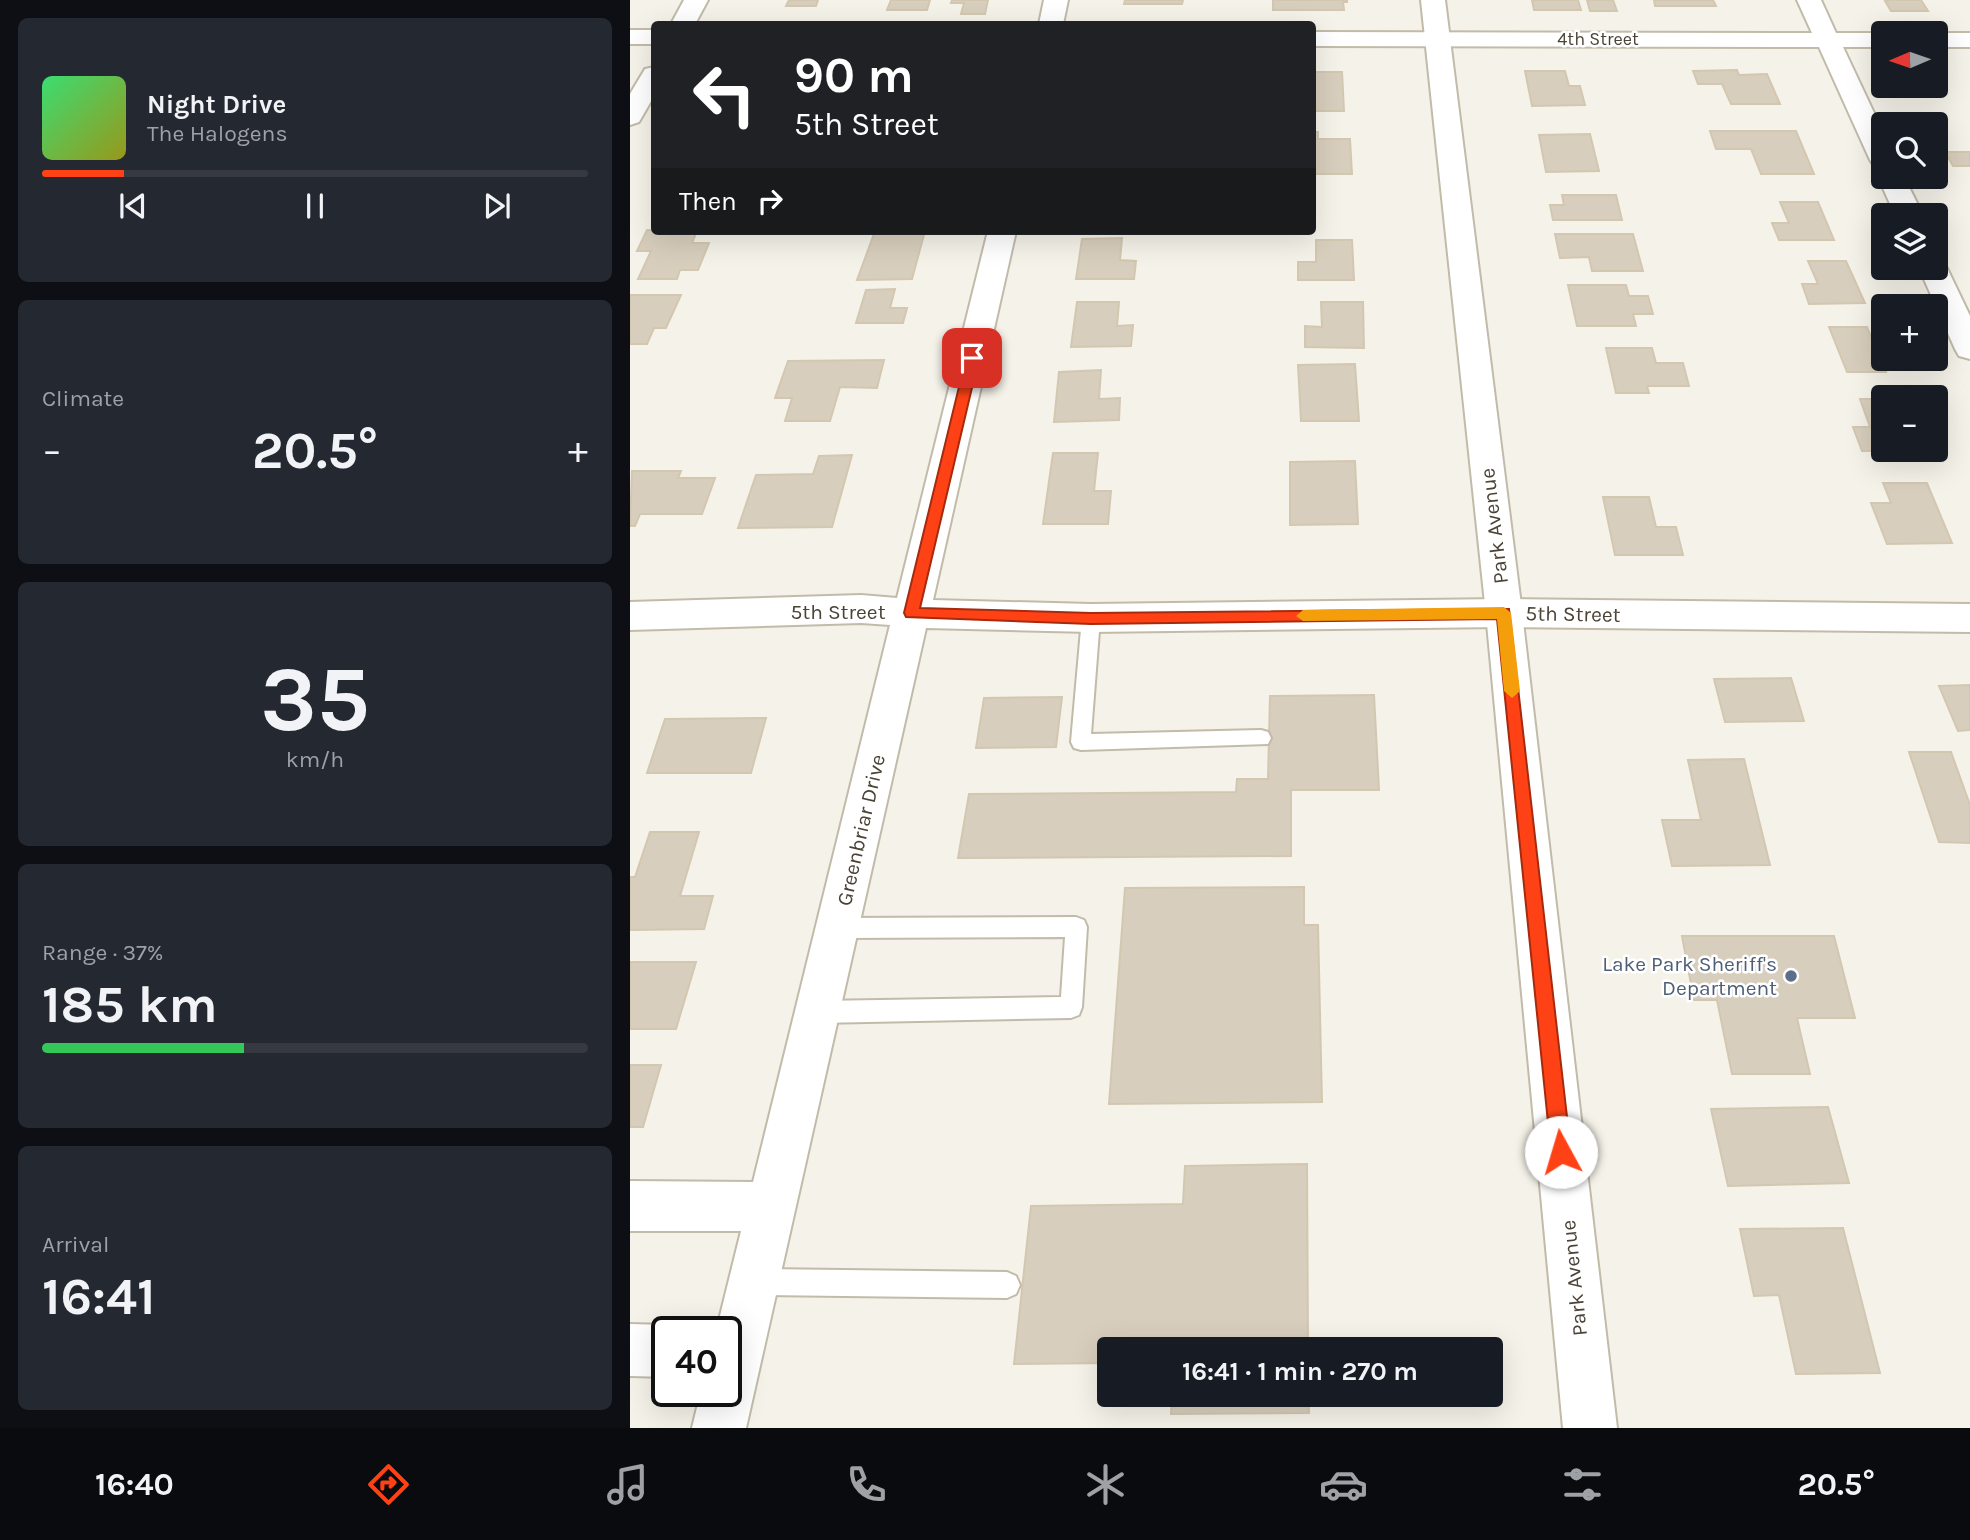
<!DOCTYPE html>
<html lang="en">
<head>
<meta charset="utf-8">
<style>
	:root { --surface:#171b24; --page:#242831; --text:#f1f3f6; --muted:#9ea1a6; --line:#363941; --accent:#ff4216 }
	body { margin:0; font-family:Karla,sans-serif; background:var(--page); color:var(--text); height:100vh; display:flex; flex-direction:column; font-size:26px; white-space:nowrap }
	* { box-sizing:border-box; margin:0 }
	p { font-size:23px; color:var(--muted) }
	.icon { flex:none; width:38px; height:38px; fill:none; stroke:currentColor; stroke-width:2; stroke-linecap:round; stroke-linejoin:round }
	.map { position:relative; flex:1; overflow:hidden }
	.drawer { display:flex; flex-direction:column; gap:18px; padding:18px; background:#0d0f14; width:630px }
	.drawer>* { flex:none }
	.hud { position:absolute; left:21px; top:21px; width:665px; height:214px; border-radius:7px; box-shadow:0 7px 28px #0002; background:#202124; color:#fff; overflow:hidden }
	.needle { width:46px; rotate:268deg }
	.tools { position:absolute; left:1241px; top:21px; display:grid; gap:14px }
	.tools a { display:grid; place-items:center; width:77px; height:77px; border-radius:7px; background:var(--surface); box-shadow:0 7px 28px #0002; font-size:35px }
	.speed { position:absolute; left:21px; top:1316px; display:flex; gap:14px; font-size:35px; font-weight:700; text-align:center }
	.speed>* { display:grid; place-content:center; width:91px; height:91px; border-radius:50%; background:var(--surface); box-shadow:0 7px 28px #0002; line-height:1 }
	.speed .limit { border:4px solid #111; border-radius:10px; background:#fff; color:#111 }
	.pin { position:absolute; display:grid; place-items:center; width:60px; height:60px; color:#fff; margin:-30px; border-radius:14px; box-shadow:0 4px 10px #0006 }
	.me { position:absolute; width:77px; margin:-38px; rotate:354deg; stroke-linejoin:round; filter:drop-shadow(0 0 5px #0008) }
	.turn { display:flex; align-items:center; gap:24px; height:147px; padding:0 28px; font-size:32px }
	.turn .icon { width:91px; height:91px; stroke-width:2.5 }
	.turn b { display:block; font-size:49px; line-height:60px }
	.then { display:flex; align-items:center; height:66px; padding:0 28px; background:#0003; gap:14px; font-size:26px }
	.big { font-size:52px; font-weight:700; line-height:1.1 }
	.drawer .tile { flex:1; display:flex; flex-direction:column; justify-content:center; gap:10px; min-width:0; padding:0 24px; border-radius:10px; background:var(--page) }
	.drawer .dial { align-items:center; gap:0 }
	.dial b { font-size:91px; line-height:1 }
	.song { display:flex; align-items:center; gap:21px }
	.cover { width:84px; height:84px; border-radius:10px; background:linear-gradient(135deg,hsl(140 70% 55%),hsl(60 70% 35%)) }
	.played { height:7px; border-radius:4px; background:linear-gradient(90deg,var(--accent) 15%,var(--line) 15%) }
	.keys { display:flex; justify-content:space-around; direction:ltr }
	.heat { display:flex; justify-content:space-between; align-items:center; font-size:38px; direction:ltr }
	.charge { height:10px; border-radius:5px; background:linear-gradient(90deg,#34c759 37%,var(--line) 0) }
	.trip { position:absolute; left:467px; top:1337px; width:406px; height:70px; border-radius:7px; background:var(--surface); box-shadow:0 7px 28px #0002; font-weight:700; line-height:70px; text-align:center }
	.dock { display:flex; height:112px; justify-content:space-around; align-items:center; background:#090b0e; color:var(--muted) }
	.dock .icon { width:49px; height:49px }
	.dock .selected { color:var(--accent) }
	.dock b { font-size:32px; color:var(--text) }
	main { display:flex; flex:1; min-height:0 }
	.map>svg:first-child { display:block }
	.building { fill:#d8cebd; stroke:#d3c7b0; stroke-width:2 }
	.lines { fill:none; stroke-linecap:round; stroke-linejoin:round }
	.service-casing { stroke:#c2bbaa; stroke-width:4 }
	.minor-casing { stroke:#c2bbaa; stroke-width:4 }
	.tertiary-casing { stroke:#c2bbaa; stroke-width:4 }
	.service { fill:#fff; fill-rule:evenodd }
	.minor { fill:#fff; fill-rule:evenodd }
	.tertiary { fill:#fff; fill-rule:evenodd }
	.route { fill:#ff4216; stroke:#a62b0e; stroke-width:2 }
	.slow { fill:#f59e0b }
	.service-dot { fill:#5c6f8a; stroke:#fff; stroke-width:2.5 }
	.labels { text-anchor:middle; dominant-baseline:central; stroke-width:5; stroke-linejoin:round; paint-order:stroke }
	.far-street-label { font-size:18px; fill:#4a4336; stroke:#fff }
	.street-label { font-size:21px; fill:#4a4336; stroke:#fff }
	.service-label { font-size:21px; fill:#4e5e75; stroke:#fff; text-anchor:end }
</style>
</head>
<body>
<main>
<section class="drawer">
<div class="tile">
<div class="song"><i class="cover"></i><div><b>Night Drive</b><p>The Halogens</p></div></div>
<div class="played"></div>
<div class="keys"><svg class="icon" aria-label="previous" viewBox="0 0 24 24"><path d="M18 5L8 12l10 7zM5 5v14"/></svg><svg class="icon" aria-label="pause" viewBox="0 0 24 24"><path d="M8 5v14M16 5v14"/></svg><svg class="icon" aria-label="next" viewBox="0 0 24 24"><path d="M6 5l10 7-10 7zM19 5v14"/></svg></div>
</div>
<div class="tile"><p>Climate</p>
<div class="heat"><a>−</a><b class="big">20.5°</b><a>+</a></div>
</div>
<div class="tile dial"><b>35</b><p>km/h</p></div>
<div class="tile"><p>Range · 37%</p><b class="big">185 km</b><div class="charge"></div></div>
<div class="tile"><p>Arrival</p><b class="big">16:41</b></div>
</section>
<div class="map">
<svg width="1340" height="1428" viewBox="0 0 1340 1428">
	<rect width="100%" height="100%" fill="#f5f2e9"/>
	<path class="building" d="M159 0H188L186 6H156Z
		M261 0H300L297 10H257Z
		M322 0H358L355 14H331L334 3H321Z
		M495 0H553L552 4H494Z
		M643 0H717V2H713L714 10H643Z
		M902 0H948L951 10H904Z
		M957 0H983L987 11H960Z
		M1024 0H1083L1086 6H1025Z
		M1261 0H1291L1298 11H1261L1255 1Z
		M1107 70 1109 75 1137 74 1150 104H1101L1092 84H1068L1063 71Z
		M895 71H935L939 86H950L955 105 902 106Z
		M682 72H712L714 111H682Z
		M1080 131H1166L1184 174H1131L1121 149H1086Z
		M682 132H688V139H720L722 174H682Z
		M960 134 969 171 916 172 909 135Z
		M1315 152H1340V166H1323Z
		M932 195H986L992 220H923L920 205H934Z
		M1150 202H1188L1204 240H1149L1142 223H1159Z
		M17 230 67 231 62 243H79L68 270H50L47 279H8L21 251H7Z
		M245 231H295L282 279 227 280Z
		M925 234H1003L1013 271H962L959 257 930 258Z
		M492 238 490 260 506 261 504 279H446L452 239Z
		M686 240H722L724 280H668V262H686Z
		M1178 261H1216L1235 303 1179 304 1172 284H1188Z
		M938 285H996L999 296H1018L1023 314H1003L1006 326H947Z
		M265 289 260 308H277L273 323H226L236 290Z
		M0 295H51L36 328H24L17 344H0Z
		M447 302H489L487 326 503 325 501 346 441 347Z
		M691 302H733L734 348 675 347V326L692 327Z
		M1199 327H1237L1256 372H1217Z
		M976 348H1022L1026 363H1053L1059 386H1017L1019 393H986Z
		M254 360 247 388 210 387 200 421H155L162 398H145L158 361Z
		M725 364 729 421H671L668 365Z
		M471 370 469 399 490 398 489 420 424 422 429 372Z
		M1230 399H1253V450H1294L1232 451 1223 427H1240Z
		M423 453H468L464 491H481L478 524H413Z
		M222 455 202 527 108 528 126 475 183 474 189 456Z
		M725 461 728 524 660 525V462Z
		M2 471H51L48 478H85L72 514H10L5 526H0Z
		M1253 483H1297L1322 543 1257 544 1241 503H1261Z
		M973 497H1019L1026 527H1046L1053 555H985Z
		M1161 678 1174 721 1095 722 1084 679Z
		M1340 685V730L1328 731 1309 686Z
		M744 695 749 790H661V856L328 858 339 794 606 792 607 779H638L640 696Z
		M432 697 426 747 346 748 354 698Z
		M136 718 121 773H17L35 719Z
		M1279 752H1321L1340 805V843L1309 842Z
		M1114 759 1140 865 1042 866 1032 820H1071L1058 760Z
		M20 832H69L50 896H83L74 929 0 930V877H5Z
		M674 887V925H688L692 1102 479 1104 495 888Z
		M1052 936H1204L1225 1018H1167L1180 1074H1102L1087 1000H1064Z
		M0 962H66L46 1029H0Z
		M0 1065H31L13 1127H0Z
		M1198 1107 1219 1183 1098 1186 1081 1109Z
		M677 1164 678 1349H480V1363L384 1364 401 1206 553 1204 555 1166Z
		M1213 1228 1250 1373 1166 1374 1149 1295 1124 1296 1110 1229Z
		M542 1395H678L679 1413 541 1414Z"/>
	<g class="lines">
		<defs>
			<path id="service" d="M461 611 470 618 461 734 631 730 638 732 641 738 638 744 451 750 444 748 441 742 452 618Z
				M446 917 454 920 457 927 452 1007 449 1015 441 1018 188 1023 180 1020 177 1012 180 1004 188 1001 431 997 435 937 208 938 200 935 197 928 200 921 208 918Z
				M125 1269 377 1272 386 1276 390 1285 386 1294 377 1298 125 1295 116 1291 112 1282 116 1273Z"/>
			<path id="minor" d="M54 0H78L65 24H41Z
				M414 0H438L433 24H409Z
				M1167 0H1191L1206 33H1255L1253 47H1213L1253 132V168L1244 166 1240 160 1189 47 682 46V32L1182 33Z
				M0 30H24V44H0Z
				M1304 33H1340V47H1306Z
				M24 67V96L9 122 0 125V94L15 69Z
				M1251 171 1253 177H1274L1293 215H1265L1248 177Z
				M358 231H386L303 600 461 604 874 599 1340 604V632L874 627 461 632 296 628 116 1428H62L71 1391H96V1332H86L111 1231H0V1181L123 1182 260 625 231 623 0 630V602L231 595 267 598Z
				M1306 260 1313 262 1317 268 1340 316V359L1329 356 1325 349 1289 268H1306Z
				M0 1324 37 1325 53 1332H37V1377L0 1376Z"/>
			<path id="tertiary" d="M791 0H815L892 613 987 1428H933L856 613Z"/>
		</defs>
		<use href="#service" class="service-casing"/>
		<use href="#minor" class="minor-casing"/>
		<use href="#tertiary" class="tertiary-casing"/>
		<use href="#service" class="service"/>
		<use href="#minor" class="minor"/>
		<use href="#tertiary" class="tertiary"/>
	</g>
	<path class="route" d="M342 354 349 358 290 608 461 613 879 609 941 1152 938 1159 931 1162 924 1159 921 1152 867 619 461 624 276 617 274 613 336 358Z"/>
	<path class="slow" d="M874 607 881 613 890 691 882 698 874 691 867 619 673 621 666 616 673 610Z"/>
	<circle class="service-dot" cx="1161" cy="976" r="7"/>
	<g class="labels">
		<g class="far-street-label">
			<text x="968" y="39">4th Street</text>
		</g>
		<g class="street-label">
			<text transform="translate(864 526) rotate(-97)">Park Avenue</text>
			<text x="208" y="612">5th Street</text>
			<text transform="translate(943 614) rotate(1)">5th Street</text>
			<text transform="translate(231 830) rotate(-77)">Greenbriar Drive</text>
			<text transform="translate(944 1278) rotate(-96)">Park Avenue</text>
		</g>
		<g class="service-label">
			<text x="1147" y="964">Lake Park Sheriff's<tspan x="1147" dy="24">Department</tspan></text>
		</g>
	</g>
</svg>
<div class="tools">
<a><svg class="needle" viewBox="-14 -14 28 28"><path d="M0-13l5 13h-10z" fill="#e53935"/><path d="M0 13l5-13h-10z" fill="#9ea1a6"/></svg></a>
<a><svg class="icon" aria-label="search" viewBox="0 0 24 24"><circle cx="10" cy="10" r="6"/><path d="M15 15l6 6"/></svg></a>
<a><svg class="icon" aria-label="layers" viewBox="0 0 24 24"><path d="M12 4l9 5-9 5-9-5zM3 14l9 5 9-5"/></svg></a>
<a>+</a>
<a>−</a>
</div>
<div class="speed"><div class="limit">40</div></div>
<div class="pin" style="left:342px;top:358px;background:#d93025"><svg class="icon" aria-label="arrive" viewBox="0 0 24 24"><path d="M6 21V4h12l-3 4 3 4H6"/></svg></div>
<svg class="me" style="left:931px;top:1152px" viewBox="-20 -20 40 40"><circle r="19" fill="#fff"/><path d="M0-13L10 11 0 6-10 11z" fill="#ff4216"/></svg>
<div class="trip">16:41 · 1 min · 270 m</div>
<div class="hud">
<div class="turn"><svg class="icon" aria-label="left" viewBox="0 0 24 24"><path d="M17 20v-9H6M10 6l-5 5 5 5"/></svg><div><b>90 m</b>5th Street</div></div>
<div class="then">Then<svg class="icon" aria-label="right" viewBox="0 0 24 24"><path d="M7 20v-9h11M14 6l5 5-5 5"/></svg></div>
</div>
</div>
</main>
<nav class="dock">
<b>16:40</b>
<svg class="icon selected" aria-label="directions" viewBox="0 0 24 24"><path d="M12 3l9 9-9 9-9-9zM9 14v-3h6M13 9l2 2-2 2"/></svg>
<svg class="icon" aria-label="music" viewBox="0 0 24 24"><path d="M9 18V5l10-2v13"/><circle cx="6" cy="18" r="3"/><circle cx="16" cy="16" r="3"/></svg>
<svg class="icon" aria-label="phone" viewBox="0 0 24 24"><path d="M5 4h4l2 5-3 2q2 4 5 5l2-3 5 2v4C11 20 4 13 5 4z"/></svg>
<svg class="icon" aria-label="climate" viewBox="0 0 24 24"><path d="M12 3v18M4 7l16 10M4 17L20 7"/></svg>
<svg class="icon" aria-label="car" viewBox="0 0 24 24"><path d="M5 17H2v-5l4-1 3-4h7l3 4 3 1v5h-3M9 17h6M6 11h13"/><circle cx="7" cy="17" r="2"/><circle cx="17" cy="17" r="2"/></svg>
<svg class="icon" aria-label="filters" viewBox="0 0 24 24"><path d="M4 7h16M4 17h16"/><circle cx="9" cy="7" r="2"/><circle cx="15" cy="17" r="2"/></svg>
<b>20.5°</b>
</nav>
</body>
</html>
